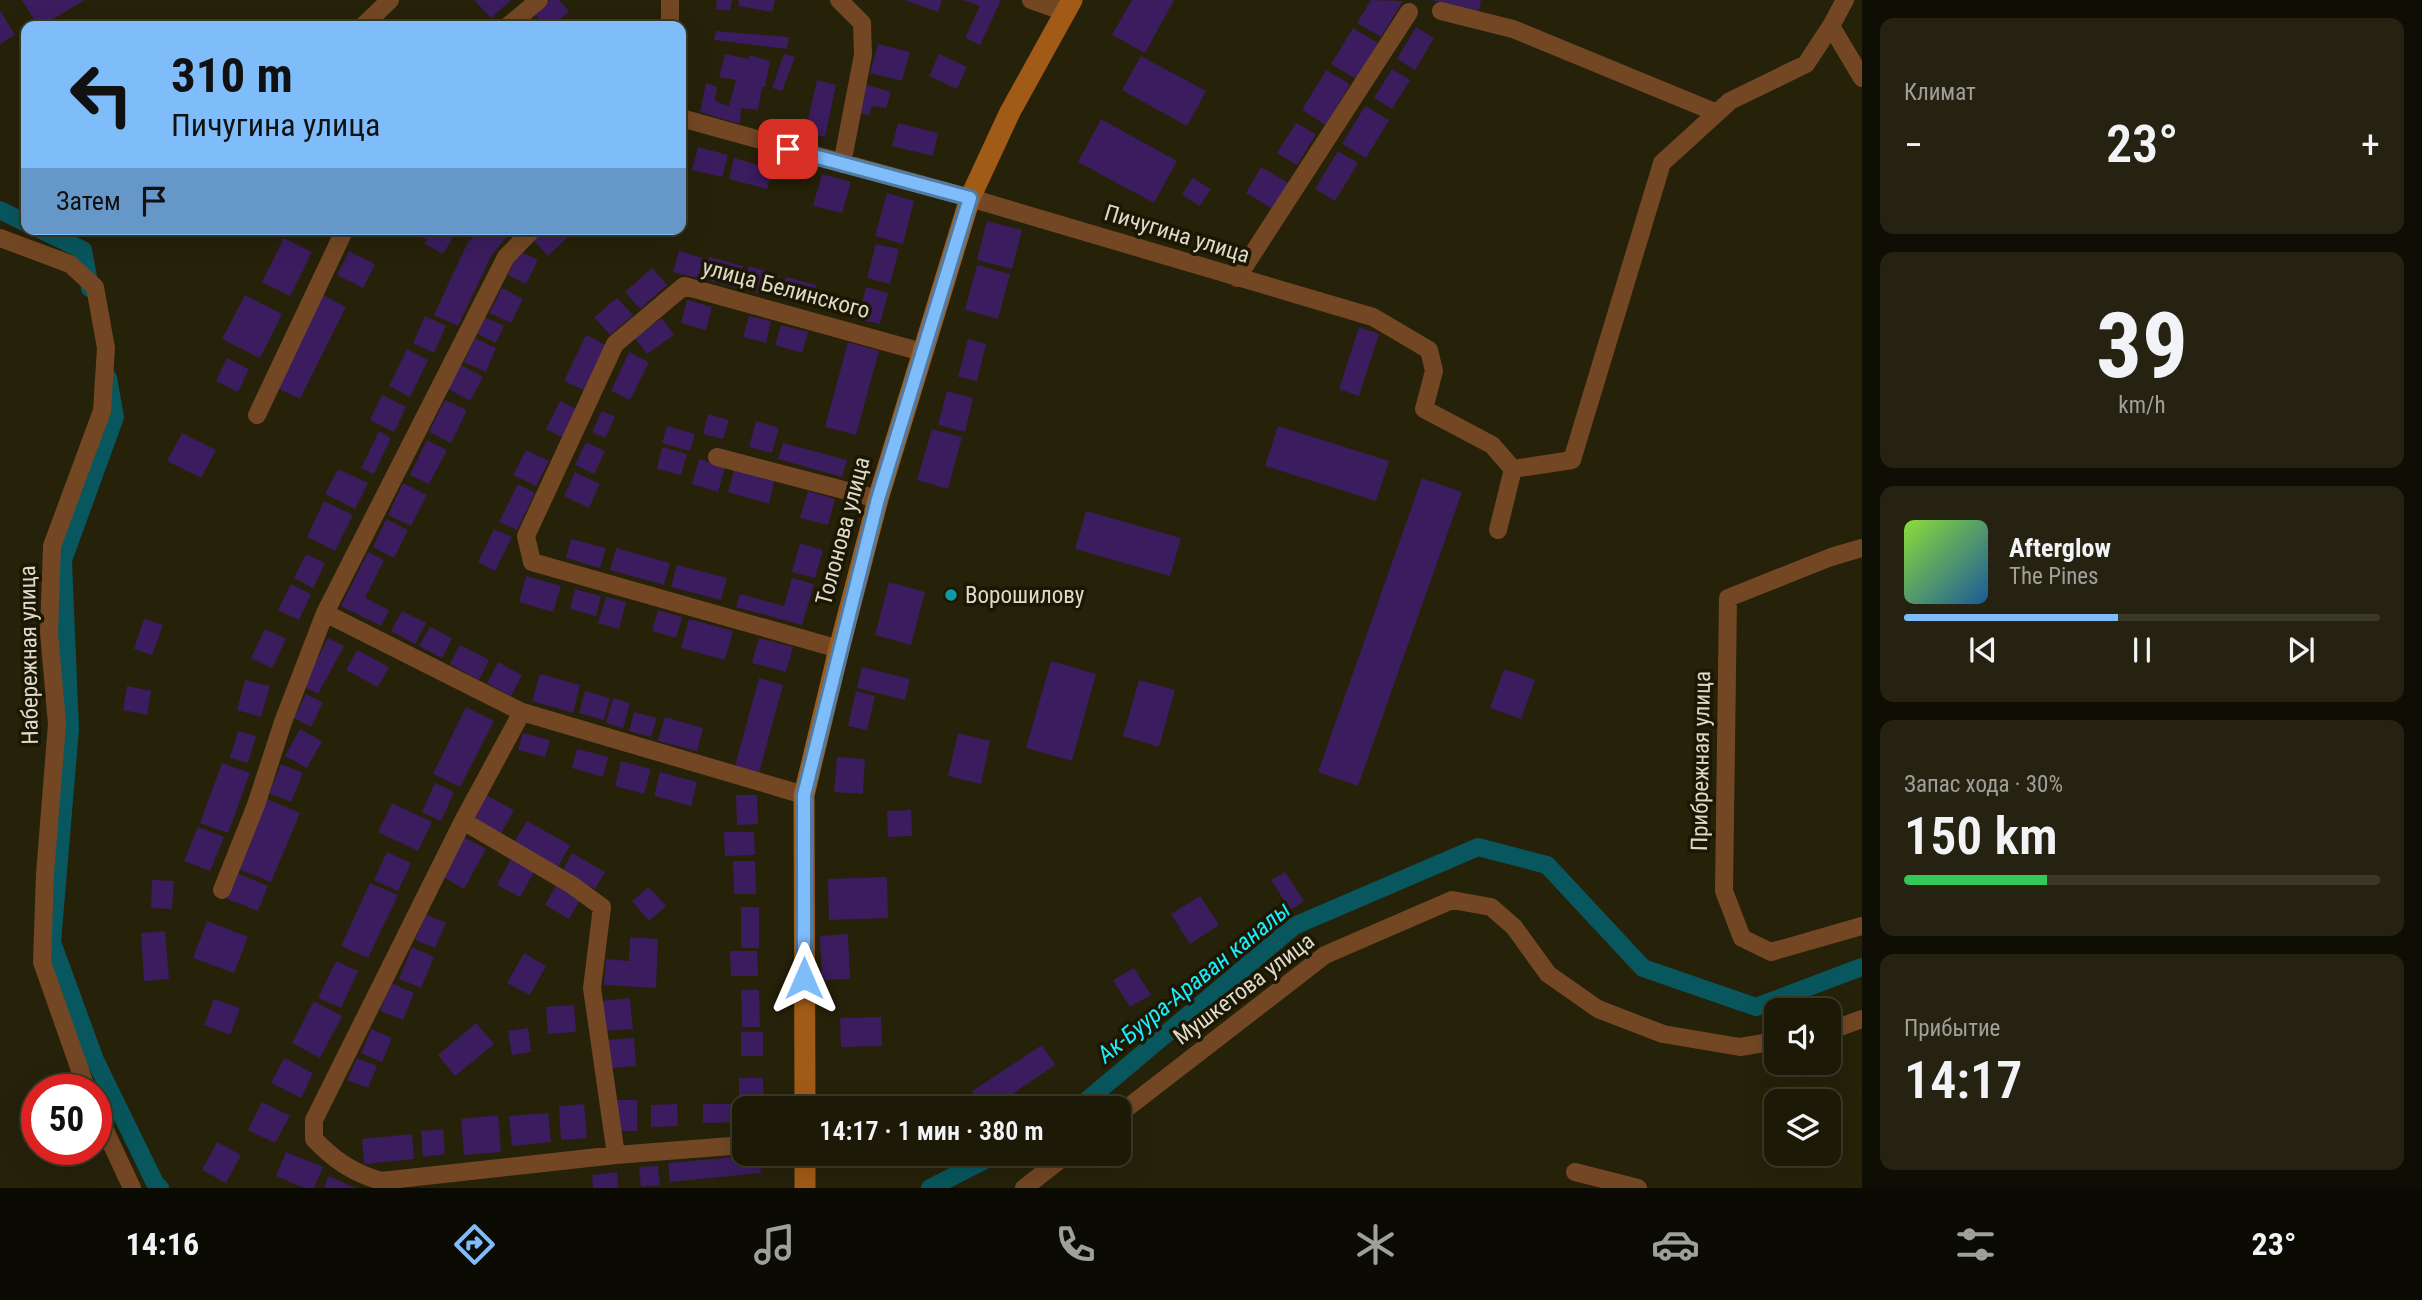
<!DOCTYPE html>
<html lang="ru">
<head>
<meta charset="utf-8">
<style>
	:root { --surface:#1c1907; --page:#252211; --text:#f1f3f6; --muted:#a0a09b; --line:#3a3828; --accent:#7fbdfa }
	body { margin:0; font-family:"Roboto Condensed",sans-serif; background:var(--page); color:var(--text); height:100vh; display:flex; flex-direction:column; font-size:26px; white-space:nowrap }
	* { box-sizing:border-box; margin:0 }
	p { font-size:23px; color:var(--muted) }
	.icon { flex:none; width:38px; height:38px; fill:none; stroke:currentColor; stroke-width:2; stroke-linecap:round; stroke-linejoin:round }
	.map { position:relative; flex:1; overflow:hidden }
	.details { display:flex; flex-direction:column; gap:18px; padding:18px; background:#0f0e04; width:560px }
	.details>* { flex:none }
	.guide { position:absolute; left:21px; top:21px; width:665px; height:214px; border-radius:14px; box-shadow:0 7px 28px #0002,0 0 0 2px var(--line); background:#7fbdfa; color:#111; overflow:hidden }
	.buttons { position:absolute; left:1764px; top:998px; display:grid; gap:14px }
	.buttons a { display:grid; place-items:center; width:77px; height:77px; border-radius:14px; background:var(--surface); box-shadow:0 7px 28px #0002,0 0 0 2px var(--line); font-size:35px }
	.speed { position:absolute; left:21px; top:1074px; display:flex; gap:14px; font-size:35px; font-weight:700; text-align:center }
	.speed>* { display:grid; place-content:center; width:91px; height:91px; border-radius:50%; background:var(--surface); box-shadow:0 7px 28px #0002,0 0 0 2px var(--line); line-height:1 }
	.speed .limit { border:10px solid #d22; background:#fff; color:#111 }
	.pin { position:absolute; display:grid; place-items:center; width:60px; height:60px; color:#fff; margin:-30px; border-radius:14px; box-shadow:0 4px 10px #0006 }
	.me { position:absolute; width:77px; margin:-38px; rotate:0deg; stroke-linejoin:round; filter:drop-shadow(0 0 5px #0008) }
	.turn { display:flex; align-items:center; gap:24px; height:147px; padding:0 35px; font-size:32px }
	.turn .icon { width:91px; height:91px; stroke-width:2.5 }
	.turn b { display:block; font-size:49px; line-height:60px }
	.then { display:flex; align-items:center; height:66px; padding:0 35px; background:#0003; gap:14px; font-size:26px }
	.big { font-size:52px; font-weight:600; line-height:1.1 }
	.details .widget { flex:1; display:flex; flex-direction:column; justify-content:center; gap:10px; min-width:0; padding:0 24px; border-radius:14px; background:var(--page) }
	.details .dial { align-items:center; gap:0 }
	.dial b { font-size:91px; line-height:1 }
	.song { display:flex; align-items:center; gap:21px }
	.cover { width:84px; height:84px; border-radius:10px; background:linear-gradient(135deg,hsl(90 70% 55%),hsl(210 70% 35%)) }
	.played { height:7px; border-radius:4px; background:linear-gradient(90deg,var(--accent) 45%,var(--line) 45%) }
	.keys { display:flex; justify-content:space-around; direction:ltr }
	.heat { display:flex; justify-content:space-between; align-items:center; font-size:38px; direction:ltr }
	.charge { height:10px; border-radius:5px; background:linear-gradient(90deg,#34c759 30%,var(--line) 0) }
	.trip { position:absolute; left:732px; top:1096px; width:399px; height:70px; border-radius:14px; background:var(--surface); box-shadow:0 7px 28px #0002,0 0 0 2px var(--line); font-weight:600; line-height:70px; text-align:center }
	.menu { display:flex; height:112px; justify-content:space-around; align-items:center; background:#0b0a03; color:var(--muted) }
	.menu .icon { width:49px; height:49px }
	.menu .active { color:var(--accent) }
	.menu b { font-size:32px; color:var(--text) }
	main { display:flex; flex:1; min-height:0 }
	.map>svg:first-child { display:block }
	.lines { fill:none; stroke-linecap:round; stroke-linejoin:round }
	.canal { stroke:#08575e; stroke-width:18 }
	.building { fill:#3b1c5f }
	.street { stroke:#734723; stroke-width:18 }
	.secondary { stroke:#a15b17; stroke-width:21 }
	.route-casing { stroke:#537ba2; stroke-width:18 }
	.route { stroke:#7fbdfa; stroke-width:12 }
	.culture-dot { fill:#0f9aa8; stroke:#1c1702; stroke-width:2.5 }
	.labels { text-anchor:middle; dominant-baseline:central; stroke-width:7; stroke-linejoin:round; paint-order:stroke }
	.street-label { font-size:23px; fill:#dddacc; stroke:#1c1702 }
	.poi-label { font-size:23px; fill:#dddacc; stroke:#1c1702; text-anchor:start }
	.water-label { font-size:24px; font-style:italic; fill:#1bedfe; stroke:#1c1702 }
</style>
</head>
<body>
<main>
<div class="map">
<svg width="1862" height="1188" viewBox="0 0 1862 1188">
	<rect width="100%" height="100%" fill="#262109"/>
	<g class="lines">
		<path class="canal" d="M0 210 26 223
			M39 229 83 250 90 288
			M108 378 115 417 63 560 70 729 52 942 95 1060 155 1183 160 1188
			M1078 1108 1294 926 1478 847 1547 865 1643 968 1756 1007 1862 967
			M930 1188 999 1153"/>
	</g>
	<path class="building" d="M22 0H85L41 26H38Z
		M474 0H511L491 18Z
		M550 0H559L569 11 553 26H546L535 15Z
		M717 0H732L730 11 716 9Z
		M739 0H775L772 12 738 6Z
		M904 0H942L938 12Z
		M963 0H1001L980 45 965 38 980 6Z
		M1132 0H1174L1145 53 1112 35Z
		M1371 0 1403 1 1381 37 1357 23Z
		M1431 0H1481L1479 11Z
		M0 10 15 35 0 44Z
		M1416 27 1434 38 1415 70 1397 59Z
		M1353 28 1378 43 1356 79 1331 64Z
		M716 31 789 37 787 49 714 40Z
		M878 44 910 52 902 81 870 73Z
		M725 54 749 59V55L770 61 765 87H762L758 110 741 108 740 124 700 112 706 83 717 87 715 101 729 106 736 80 719 77Z
		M784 54 795 57 782 91 772 88Z
		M939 54 967 67 957 89 929 76Z
		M1141 56 1206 91 1187 126 1122 90Z
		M1392 69 1410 80 1392 109 1374 98Z
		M1326 70 1350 84 1326 125 1302 110Z
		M817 80 836 85 825 137 805 133Z
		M864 84 891 92 886 108 872 106 869 115 857 113Z
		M1365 106 1389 120 1366 158 1342 144Z
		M1101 119 1177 161 1154 203 1078 162Z
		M898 123 938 133 933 156 892 146Z
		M1296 123 1316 134 1297 165 1277 153Z
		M681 143 689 145 683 167H681Z
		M698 147 728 155 722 177 692 170Z
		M1338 151 1358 163 1335 201 1315 189Z
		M734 158 772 169 767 189 729 179Z
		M1261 167 1290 184 1274 210 1246 193Z
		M822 174 851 182 842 213 813 206Z
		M1192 178 1211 189 1200 206 1182 195Z
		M887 193 914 201 903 244 875 236Z
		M987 221 1022 230 1012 269 977 260Z
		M408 229H458L443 254 425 244 427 240Z
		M479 229H513L491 256 458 326 434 315 467 244Z
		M543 229H563L569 236 548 256 532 239Z
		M284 238 312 252 290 296 262 282Z
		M876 244 899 249 890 284 867 278Z
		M349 251 375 264 363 288 337 275Z
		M519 251 538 260 526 284 508 275Z
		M679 251 703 258 698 278 673 272Z
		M709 257 743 266 738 288 703 279Z
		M977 265 1010 274 998 319 965 310Z
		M749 266 776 274 770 296 743 289Z
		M652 268 667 285 640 309 625 292Z
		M786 277 816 285 810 306 781 298Z
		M866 287 888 293 880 324 858 319Z
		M502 288 523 299 511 323 489 313Z
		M321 294 346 307 300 399 274 386Z
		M245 295 282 314 260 358 222 339Z
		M617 298 633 315 610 335 594 317Z
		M687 300 712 307 706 330 681 323Z
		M425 316 446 326 434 353 413 343Z
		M749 316 771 321 766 343 743 337Z
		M484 317 504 326 496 343 476 333Z
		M662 318 674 335 647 354 635 338Z
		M781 325 808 332 802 353 775 345Z
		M1359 327 1379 334 1359 396 1339 389Z
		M586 335 606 345 584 390 564 381Z
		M475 338 496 348 486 372 464 362Z
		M968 339 986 344 977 381 958 377Z
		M848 342 879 351 856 435 825 427Z
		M407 349 428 360 410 397 389 386Z
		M629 352 649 362 630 400 611 391Z
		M227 358 249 369 238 392 216 381Z
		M461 365 483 377 470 401 448 389Z
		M947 391 973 398 965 432 938 425Z
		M382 395 406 407 394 432 370 420Z
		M445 400 467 410 451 443 429 432Z
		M560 401 578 410 564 438 546 429Z
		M602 411 615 417 605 438 592 432Z
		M708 414 729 420 723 439 703 434Z
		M756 421 779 428 772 453 749 447Z
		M667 426 695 434 690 451 662 443Z
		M1278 426 1389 461 1376 501 1265 466Z
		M932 429 962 437 948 489 917 480Z
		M379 431 391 438 374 474 361 468Z
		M182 433 216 450 201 478 167 461Z
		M427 440 447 450 429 484 410 475Z
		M586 442 605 451 594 474 575 465Z
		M783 443 847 460 842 477 778 459Z
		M662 447 687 454 681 475 657 469Z
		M526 450 549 461 536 486 513 475Z
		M699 459 725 467 718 492 692 484Z
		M735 467 775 478 769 504 728 492Z
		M338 469 368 483 355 509 325 494Z
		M575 472 600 484 589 508 564 496Z
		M1422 478 1462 492 1358 786 1318 772Z
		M403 483 427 495 411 526 388 515Z
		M518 484 535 493 517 530 499 522Z
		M808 491 835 499 828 525 800 518Z
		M324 501 353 515 335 551 307 537Z
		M1086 511 1181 538 1170 576 1075 549Z
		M386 519 408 530 394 558 373 547Z
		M494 529 512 537 495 571 478 562Z
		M571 539 606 548 600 568 566 558Z
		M800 543 823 550 815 578 792 572Z
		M616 548 670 563 664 585 610 570Z
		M368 552 384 560 365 598 389 610 381 626 341 606Z
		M306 554 325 563 313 588 294 578Z
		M677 565 727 578 721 600 671 587Z
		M526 576 561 586 553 612 519 602Z
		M792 578 814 584 802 625 736 607 740 594 784 606Z
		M889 582 925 592 911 645 875 635Z
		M291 584 311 594 299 620 278 610Z
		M575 589 601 596 596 616 570 609Z
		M606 597 626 602 619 629 598 623Z
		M658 610 682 617 676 638 652 631Z
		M402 611 426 623 415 644 391 631Z
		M144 619 163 625 152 655 134 649Z
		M689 619 733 631 725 660 681 648Z
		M430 627 452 638 442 658 419 646Z
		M265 629 286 639 272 668 251 658Z
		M328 638 344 646 318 694 303 686Z
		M759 638 793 647 786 672 752 663Z
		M460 645 489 660 479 680 450 664Z
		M357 650 389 667 378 687 346 670Z
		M1051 661 1096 674 1072 761 1026 748Z
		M498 662 522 675 511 696 487 683Z
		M862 667 910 679 905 700 857 688Z
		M1504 669 1535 680 1521 719 1490 708Z
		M540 674 580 685 573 713 532 701Z
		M759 678 783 685 759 773 735 766Z
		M245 680 270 686 261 717 237 710Z
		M1139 680 1175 690 1159 747 1123 736Z
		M127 686 151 691 147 715 123 710Z
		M585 691 610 698 604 720 579 713Z
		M856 691 875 696 867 730 848 726Z
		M306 694 323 703 311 727 294 718Z
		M613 698 630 703 623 728 606 723Z
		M466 707 494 721 460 787 433 774Z
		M634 712 657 718 651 737 629 731Z
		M665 717 703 728 697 751 658 741Z
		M300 729 322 741 307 768 285 756Z
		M238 731 256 736 248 763 230 758Z
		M523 733 550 740 545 757 518 750Z
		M958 733 990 741 981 784 948 776Z
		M577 749 608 757 603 777 572 768Z
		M837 757 865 759 863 794 834 792Z
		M621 761 651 769 644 794 615 786Z
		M222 763 250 773 228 833 200 823Z
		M281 764 303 773 291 802 269 793Z
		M660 772 697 782 691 806 654 796Z
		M435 783 454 792 441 821 422 812Z
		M484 794 514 810 498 839 468 822Z
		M736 795H757L758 824 737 825Z
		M267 799 300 813 271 882 238 869Z
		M392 803 432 822 418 851 378 832Z
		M911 810 912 836 888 837 887 811Z
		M527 821 570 845 557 869 513 844Z
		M198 827 224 837 210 871 184 861Z
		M724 832H754L755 855 725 856Z
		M462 836 486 849 464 889 440 875Z
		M387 852 411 863 398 891 374 880Z
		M572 853 605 872 595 889 562 872Z
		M511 859 534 872 520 897 497 885Z
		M733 861H755L756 894H734Z
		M1285 872 1304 901 1290 910 1271 880Z
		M237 873 268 886 258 911 227 899Z
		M887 877 888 918 829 920 828 879Z
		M152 880 174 881 172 909 151 908Z
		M370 883 398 895 368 958 341 946Z
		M557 884 581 898 569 919 545 905Z
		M649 887 666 906 649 921 632 901Z
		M1200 896 1219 925 1190 944 1171 914Z
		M741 907H759V948H741Z
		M426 914 446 923 435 948 415 940Z
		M207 921 248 937 234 973 193 958Z
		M165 931 169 979 144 981 141 933Z
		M848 934 850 979 822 980 820 936Z
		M630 937 658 939 656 988 604 985 606 959 629 961Z
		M412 947 434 957 421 988 399 979Z
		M730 951H757L758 976H731Z
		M524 953 546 966 530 995 507 983Z
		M336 961 358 971 341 1008 318 998Z
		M1134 968 1151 995 1130 1007 1113 980Z
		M391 983 414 993 403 1020 380 1011Z
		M741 990H759L760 1027H742Z
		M630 998 633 1029 603 1031 600 1001Z
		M214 999 240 1008 230 1035 204 1025Z
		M314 1001 342 1016 320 1058 292 1043Z
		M574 1005 576 1032 548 1034 546 1007Z
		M881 1017 882 1046 841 1047 840 1018Z
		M476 1023 494 1044 455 1076 438 1055Z
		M528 1028 531 1052 512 1055 508 1031Z
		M371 1029 392 1038 382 1062 361 1053Z
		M741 1032H763V1056H741Z
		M634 1038 636 1066 608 1068 606 1040Z
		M1042 1045 1055 1065 992 1108H983L972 1091Z
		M284 1058 313 1073 301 1098 271 1083Z
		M357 1058 377 1066 368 1088 347 1080Z
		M739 1078H763L764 1108H744V1122L703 1123V1104H739Z
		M609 1100H637V1131H609Z
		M262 1102 290 1116 275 1143 248 1130Z
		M584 1104 587 1138 561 1140 559 1106Z
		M677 1104 678 1126 651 1127V1105Z
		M548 1113 551 1142 512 1146 509 1116Z
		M498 1115 501 1152 464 1155 461 1119Z
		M443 1129 445 1154 423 1157 421 1131Z
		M412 1134 414 1159 364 1164 362 1139Z
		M217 1142 241 1155 226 1183 202 1170Z
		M286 1152 323 1167 314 1188H304L276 1176Z
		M759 1155 761 1173 670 1182 668 1163Z
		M658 1166 660 1185 641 1187 639 1167Z
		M617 1172 618 1188H593L592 1175Z
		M328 1176 356 1188H324Z"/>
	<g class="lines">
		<path class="street" d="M670 0V26
			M839 0 862 23 863 55 842 164
			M1031 0 1065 12
			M1441 11 1513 29 1717 113
			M363 26 390 0
			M508 26 539 0
			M1831 26 1862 78
			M681 118 970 198 1373 317 1429 350 1434 371 1424 409 1492 445 1513 469 1498 530
			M0 238 70 264 95 287 106 348 102 411 52 546 49 632 57 724 45 874 42 962 87 1090
			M1237 278 1409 12
			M257 415 345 229
			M717 457 878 499
			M1513 469 1572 460 1662 163 1730 101 1806 64 1831 26 1845 0
			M1862 548 1831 557 1728 598 1724 891 1742 938 1771 952 1862 926
			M325 613 522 712 804 795
			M839 649 532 562 526 536 615 344 684 286 922 352
			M522 712 463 821 314 1120V1139C334 1160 353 1173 381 1181L616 1155 744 1145
			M463 821 572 885 602 907 592 988 616 1155
			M222 890 256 805 283 722 325 613 506 257 533 229
			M1829 1031 1862 1019
			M96 1111 132 1188
			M1118 1115 1325 955 1452 900 1491 907 1514 927 1548 974 1598 1009 1663 1034 1740 1047 1776 1041
			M1575 1172 1638 1188
			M1024 1188 1069 1153"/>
		<path class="secondary" d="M805 1108 804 795 839 649 878 499 970 198 1010 112 1072 0
			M805 1188V1153"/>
	</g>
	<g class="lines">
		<defs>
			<path id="route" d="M788 149 970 198 878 499 804 795V978"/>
		</defs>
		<use href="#route" class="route-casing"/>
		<use href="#route" class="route"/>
	</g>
	<circle class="culture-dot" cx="951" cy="595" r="7"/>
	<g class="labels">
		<g class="street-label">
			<text transform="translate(1177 234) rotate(17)">Пичугина улица</text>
			<text transform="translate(786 289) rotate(15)">улица Белинского</text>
			<text transform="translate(843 531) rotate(-75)">Толонова улица</text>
			<text transform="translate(29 655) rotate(-91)">Набережная улица</text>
			<text transform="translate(1701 761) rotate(-89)">Прибрежная улица</text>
			<text transform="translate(1244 989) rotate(-37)">Мушкетова улица</text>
		</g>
		<g class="poi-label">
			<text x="965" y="595">Ворошилову</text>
		</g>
		<g class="water-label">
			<text transform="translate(1194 982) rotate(-39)">Ак-Буура-Араван каналы</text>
		</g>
	</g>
</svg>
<div class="buttons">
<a><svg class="icon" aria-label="sound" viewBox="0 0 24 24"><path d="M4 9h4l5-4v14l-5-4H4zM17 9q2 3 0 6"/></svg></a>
<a><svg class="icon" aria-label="layers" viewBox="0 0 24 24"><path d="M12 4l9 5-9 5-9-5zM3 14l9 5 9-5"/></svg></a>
</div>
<div class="speed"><div class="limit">50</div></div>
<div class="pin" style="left:788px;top:149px;background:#d93025"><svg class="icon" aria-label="arrive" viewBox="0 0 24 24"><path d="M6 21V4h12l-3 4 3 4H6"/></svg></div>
<svg class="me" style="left:804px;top:978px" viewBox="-20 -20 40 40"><path d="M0-17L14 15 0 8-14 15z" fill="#7fbdfa" stroke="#fff" stroke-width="4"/></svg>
<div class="trip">14:17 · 1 мин · 380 m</div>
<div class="guide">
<div class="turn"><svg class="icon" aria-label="left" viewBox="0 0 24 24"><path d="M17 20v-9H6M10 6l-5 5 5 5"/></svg><div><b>310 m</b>Пичугина улица</div></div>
<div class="then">Затем<svg class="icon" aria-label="arrive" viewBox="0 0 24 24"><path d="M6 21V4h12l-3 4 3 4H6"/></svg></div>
</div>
</div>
<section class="details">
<div class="widget"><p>Климат</p>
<div class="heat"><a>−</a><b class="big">23°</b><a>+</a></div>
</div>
<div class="widget dial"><b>39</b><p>km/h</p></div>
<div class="widget">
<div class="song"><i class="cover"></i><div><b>Afterglow</b><p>The Pines</p></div></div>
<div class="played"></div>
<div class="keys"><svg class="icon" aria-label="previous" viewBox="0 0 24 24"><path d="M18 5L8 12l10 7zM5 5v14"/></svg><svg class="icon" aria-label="pause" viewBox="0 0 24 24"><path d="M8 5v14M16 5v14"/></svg><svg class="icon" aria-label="next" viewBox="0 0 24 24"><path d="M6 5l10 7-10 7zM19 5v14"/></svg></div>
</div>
<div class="widget"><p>Запас хода · 30%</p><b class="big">150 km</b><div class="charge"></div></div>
<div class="widget"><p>Прибытие</p><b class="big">14:17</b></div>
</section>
</main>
<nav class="menu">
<b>14:16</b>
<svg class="icon active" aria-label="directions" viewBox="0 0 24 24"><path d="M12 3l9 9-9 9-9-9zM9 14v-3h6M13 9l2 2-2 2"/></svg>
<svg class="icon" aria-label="music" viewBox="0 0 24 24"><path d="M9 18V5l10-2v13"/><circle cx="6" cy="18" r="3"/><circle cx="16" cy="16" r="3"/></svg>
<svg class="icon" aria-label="phone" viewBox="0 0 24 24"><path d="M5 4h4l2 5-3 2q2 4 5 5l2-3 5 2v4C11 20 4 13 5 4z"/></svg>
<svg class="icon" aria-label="climate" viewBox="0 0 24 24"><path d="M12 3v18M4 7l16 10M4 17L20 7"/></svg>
<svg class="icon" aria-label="car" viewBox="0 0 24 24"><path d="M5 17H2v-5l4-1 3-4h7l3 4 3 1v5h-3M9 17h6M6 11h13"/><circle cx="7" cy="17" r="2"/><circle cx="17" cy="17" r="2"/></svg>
<svg class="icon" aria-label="filters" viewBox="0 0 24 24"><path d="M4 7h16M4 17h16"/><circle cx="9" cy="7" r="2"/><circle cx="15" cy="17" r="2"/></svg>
<b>23°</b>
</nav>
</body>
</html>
